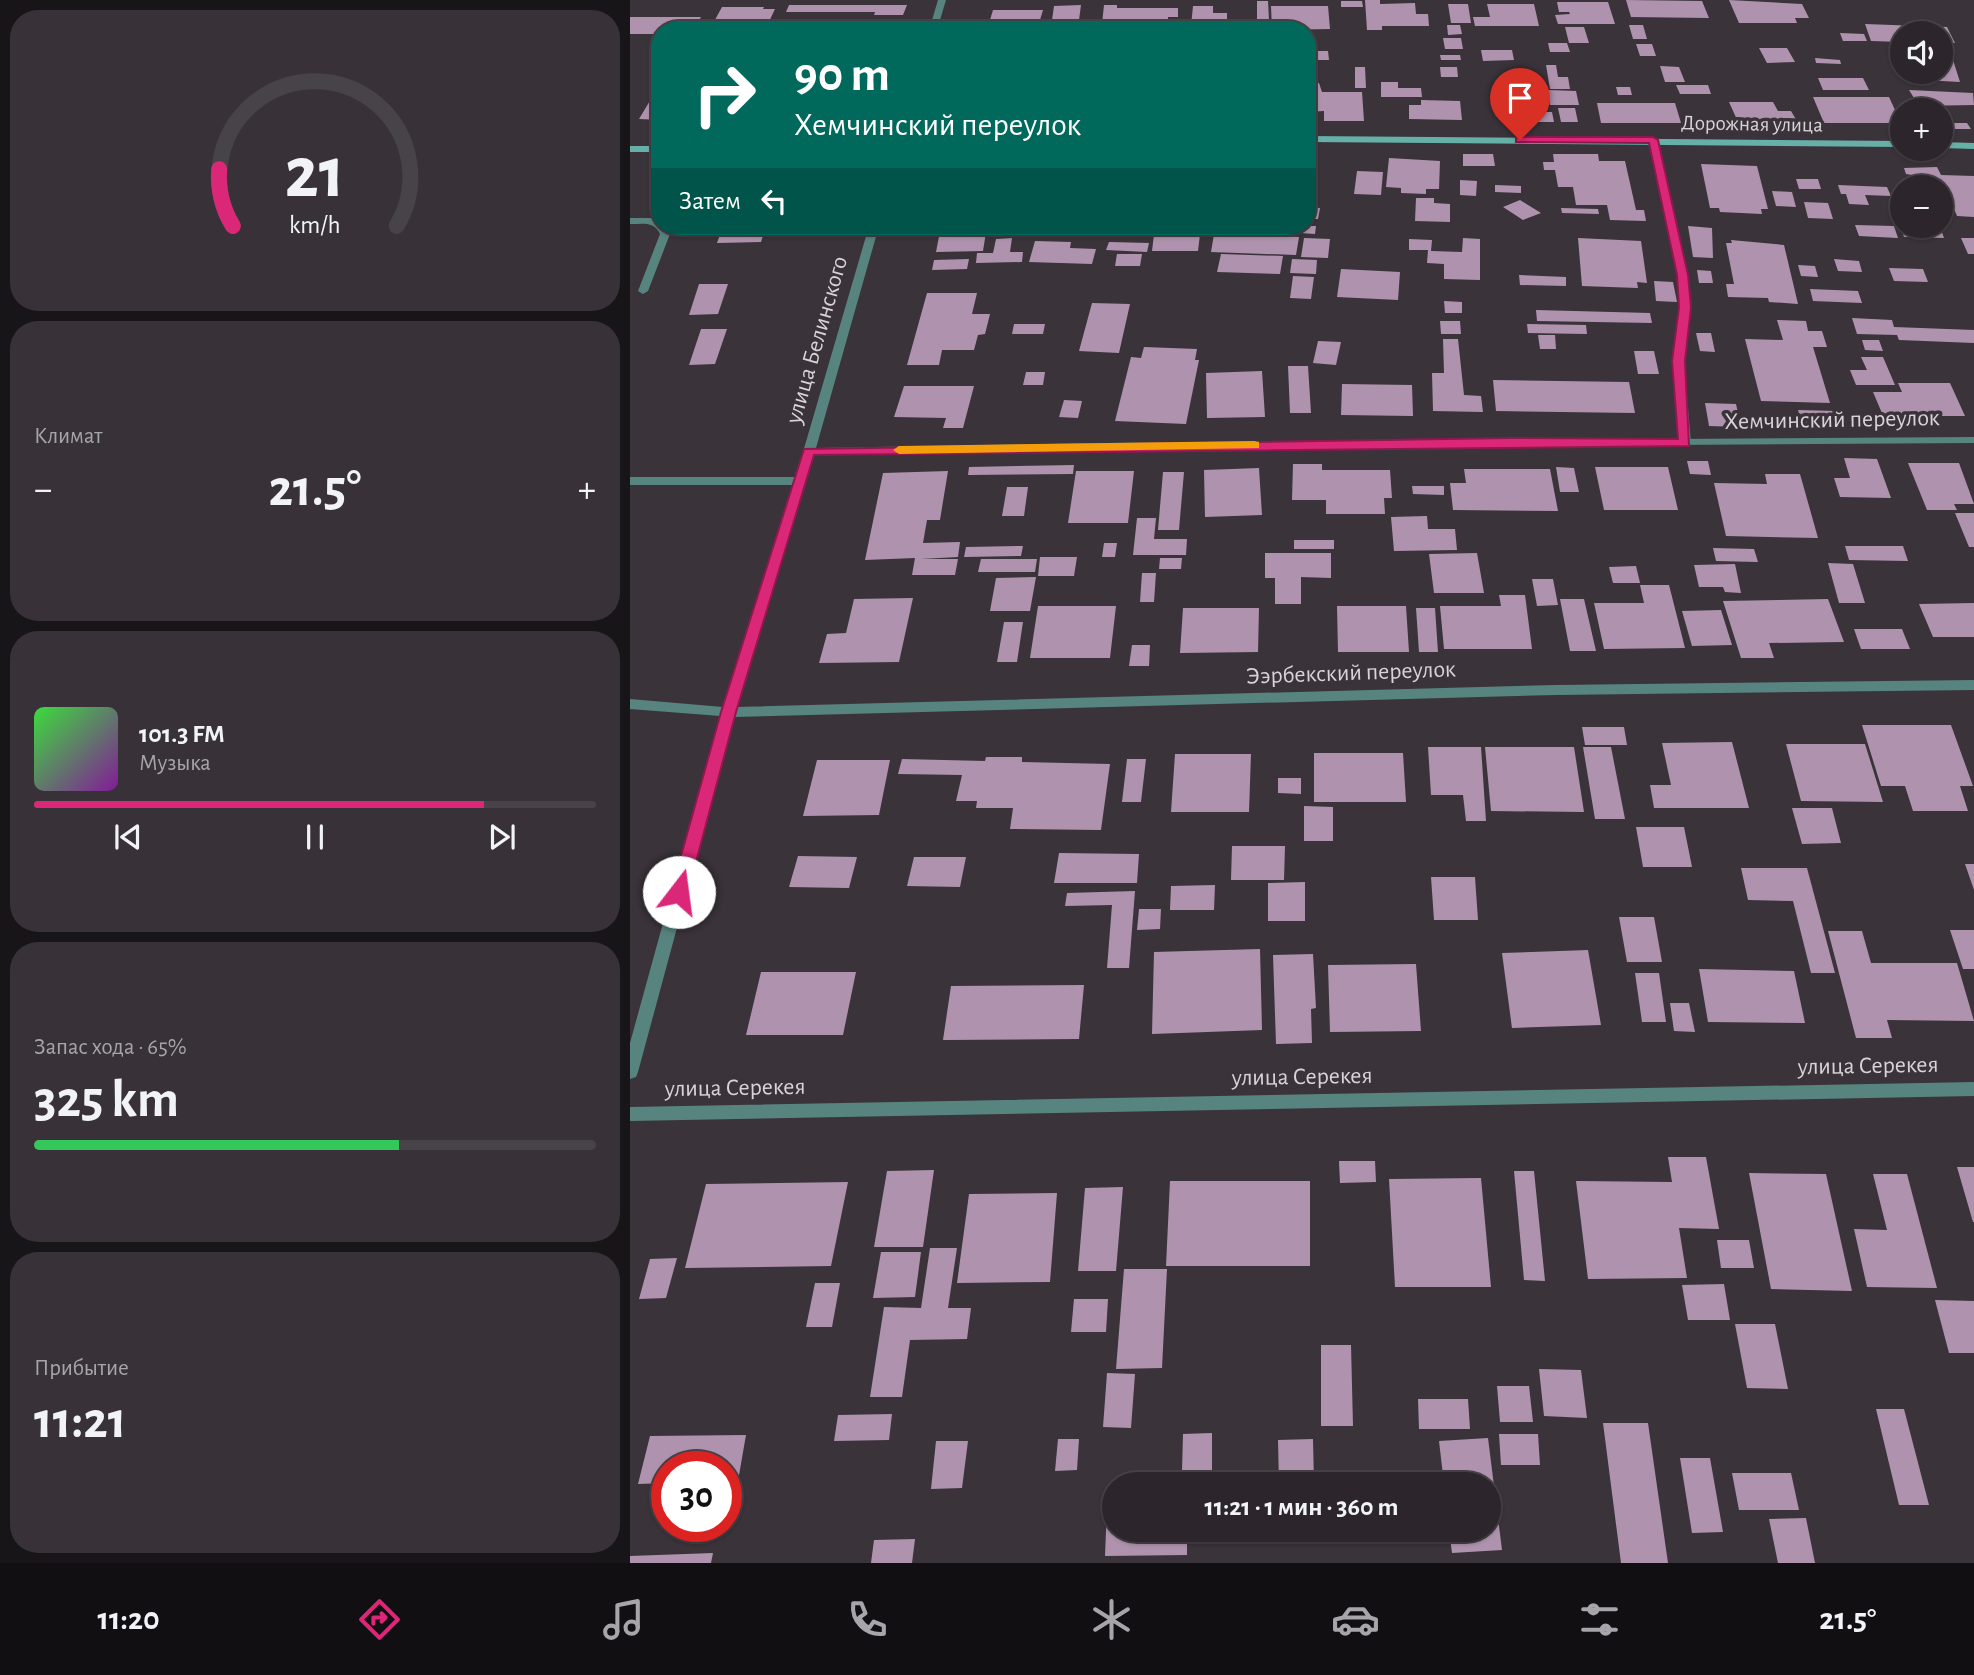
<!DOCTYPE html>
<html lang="ru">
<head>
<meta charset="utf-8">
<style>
	:root { --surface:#2c262c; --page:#383238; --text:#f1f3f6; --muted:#a6a5a9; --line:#484348; --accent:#db2777 }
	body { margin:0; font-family:"Alegreya Sans",sans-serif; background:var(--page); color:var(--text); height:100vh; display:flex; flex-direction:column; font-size:26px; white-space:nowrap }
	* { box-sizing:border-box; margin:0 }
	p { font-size:23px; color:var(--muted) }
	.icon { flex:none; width:38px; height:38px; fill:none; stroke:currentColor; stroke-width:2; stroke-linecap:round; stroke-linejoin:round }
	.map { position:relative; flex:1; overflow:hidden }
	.panel { display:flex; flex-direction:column; gap:10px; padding:10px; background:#181518; width:630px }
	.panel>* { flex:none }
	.hud { position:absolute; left:21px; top:21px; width:665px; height:214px; border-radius:28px; box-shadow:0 2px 5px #0004,0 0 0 2px var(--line); background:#00695c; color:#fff; overflow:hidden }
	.buttons { position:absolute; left:1260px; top:21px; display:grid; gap:14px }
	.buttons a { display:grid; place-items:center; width:63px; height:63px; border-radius:50%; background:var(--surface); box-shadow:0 2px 5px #0004,0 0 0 2px var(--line); font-size:35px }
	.speed { position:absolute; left:21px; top:1451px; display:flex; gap:14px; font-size:35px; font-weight:700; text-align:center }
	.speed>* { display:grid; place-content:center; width:91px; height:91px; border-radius:50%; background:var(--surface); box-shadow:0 2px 5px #0004,0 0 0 2px var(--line); line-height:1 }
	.speed .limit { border:10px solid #d22; background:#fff; color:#111 }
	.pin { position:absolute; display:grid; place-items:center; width:60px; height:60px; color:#fff; margin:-72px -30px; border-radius:50% 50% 50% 0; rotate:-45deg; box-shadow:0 0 7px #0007 }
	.pin .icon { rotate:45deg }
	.me { position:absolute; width:77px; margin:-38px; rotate:15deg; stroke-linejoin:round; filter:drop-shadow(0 0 5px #0008) }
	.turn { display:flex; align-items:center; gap:24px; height:147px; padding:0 28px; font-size:32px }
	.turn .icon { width:91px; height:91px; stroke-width:2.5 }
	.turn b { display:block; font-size:49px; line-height:60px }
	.then { display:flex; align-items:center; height:66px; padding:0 28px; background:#0003; gap:14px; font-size:26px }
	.big { font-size:52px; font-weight:700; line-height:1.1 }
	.panel .widget { flex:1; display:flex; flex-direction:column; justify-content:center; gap:10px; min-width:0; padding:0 24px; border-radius:28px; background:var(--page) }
	.panel .dial { align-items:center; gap:0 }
	.dial svg { height:182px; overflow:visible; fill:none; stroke:var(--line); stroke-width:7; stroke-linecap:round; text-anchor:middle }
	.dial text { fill:var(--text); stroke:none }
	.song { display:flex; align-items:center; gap:21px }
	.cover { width:84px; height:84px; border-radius:10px; background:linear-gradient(135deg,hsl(120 70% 55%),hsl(290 70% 35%)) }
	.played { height:7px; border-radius:4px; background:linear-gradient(90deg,var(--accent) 80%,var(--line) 80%) }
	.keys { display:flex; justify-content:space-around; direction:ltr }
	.heat { display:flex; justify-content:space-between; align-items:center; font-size:38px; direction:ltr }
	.charge { height:10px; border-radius:5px; background:linear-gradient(90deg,#34c759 65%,var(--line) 0) }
	.trip { position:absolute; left:472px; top:1472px; width:399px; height:70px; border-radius:35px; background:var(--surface); box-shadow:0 2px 5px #0004,0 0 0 2px var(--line); font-weight:700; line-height:70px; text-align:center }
	.tab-bar { display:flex; height:112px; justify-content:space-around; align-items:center; background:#120f12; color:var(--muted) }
	.tab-bar .icon { width:49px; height:49px }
	.tab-bar .active { color:var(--accent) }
	.tab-bar b { font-size:32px; color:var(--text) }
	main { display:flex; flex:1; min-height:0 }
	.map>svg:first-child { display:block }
	.building { fill:#af93ae }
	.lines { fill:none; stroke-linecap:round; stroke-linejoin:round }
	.lane { fill:#57847f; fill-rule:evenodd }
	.street { fill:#57847f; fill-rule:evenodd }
	.secondary { fill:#66b0a8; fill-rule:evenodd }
	.route { fill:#db2777; stroke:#8e194d; stroke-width:2 }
	.slow { fill:#f59e0b }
	.labels { text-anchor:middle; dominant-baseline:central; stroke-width:7; stroke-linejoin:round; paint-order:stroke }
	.far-street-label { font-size:21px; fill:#d8d3d7; stroke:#3a333a }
	.street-label { font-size:24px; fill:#d8d3d7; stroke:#3a333a }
</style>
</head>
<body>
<main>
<section class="panel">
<div class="widget dial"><svg viewBox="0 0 100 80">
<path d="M14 69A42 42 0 1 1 86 69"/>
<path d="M14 69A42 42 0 0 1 8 44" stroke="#db2777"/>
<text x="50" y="56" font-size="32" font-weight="700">21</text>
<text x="50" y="72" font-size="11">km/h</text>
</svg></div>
<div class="widget"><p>Климат</p>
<div class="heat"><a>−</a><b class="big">21.5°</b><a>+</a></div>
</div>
<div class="widget">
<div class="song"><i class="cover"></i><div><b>101.3 FM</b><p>Музыка</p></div></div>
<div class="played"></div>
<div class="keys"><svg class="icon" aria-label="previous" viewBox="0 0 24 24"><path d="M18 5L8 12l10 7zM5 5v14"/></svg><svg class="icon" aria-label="pause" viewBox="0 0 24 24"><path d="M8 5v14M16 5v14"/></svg><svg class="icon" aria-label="next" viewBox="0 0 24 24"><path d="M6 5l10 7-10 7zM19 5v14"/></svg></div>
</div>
<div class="widget"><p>Запас хода · 65%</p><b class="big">325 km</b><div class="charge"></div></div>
<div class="widget"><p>Прибытие</p><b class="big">11:21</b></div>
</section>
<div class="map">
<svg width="1344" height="1563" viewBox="0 0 1344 1563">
	<rect width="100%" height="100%" fill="#3a333a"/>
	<path class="building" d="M735 0H750V4L785 3 786 14H798L799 26H752V30H737Z
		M996 0 1072 1 1079 18 1001 17Z
		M1099 0 1172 4 1179 18H1165L1167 23H1109Z
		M627 1H638L639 20 627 21Z
		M711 1H732L733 7H711Z
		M927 2H978L985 24H928L925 15 940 14 939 12H929Z
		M818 4H838L841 23H821Z
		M857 4H904L909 26H845L843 17H860Z
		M159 5H277L273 15H244L245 12H156Z
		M451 5 449 20H422L424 6Z
		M474 5H487V8H548V17H538V23L472 24Z
		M563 6H583V13H597V19H583V26H561Z
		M641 6H698L700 29 642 30Z
		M92 7H134L133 9H145L136 28 80 29Z
		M363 10H413L407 30H357Z
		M0 17H71L64 30H30V34H0Z
		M1235 24 1317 27 1325 43H1311V33H1272V42L1241 41Z
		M817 25H830L832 34 818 35Z
		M999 25H1013L1017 39H1003Z
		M935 27H954L959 43H939Z
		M1210 33 1234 34 1237 41H1213Z
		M813 38H831L833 49H815Z
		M918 43H937L940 52H920Z
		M1006 44H1022L1026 56H1010Z
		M1129 48H1157L1165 62 1137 63Z
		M851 50H882L884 60 853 61Z
		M684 51H698L699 60H685Z
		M810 55H830L831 60H811Z
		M1185 58 1210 60 1211 64 1186 63Z
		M1311 59 1323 60 1330 82 1275 79 1273 72H1311Z
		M916 65H926L928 77H938L940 89H920Z
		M1030 66 1049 67 1055 82H1035Z
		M725 67H735L736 88H725Z
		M810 67H827L828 77H811Z
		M1188 78H1233L1239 90H1193Z
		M751 82H768V88H791L792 97H751Z
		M677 83H689L692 92H732L734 121H694V111L677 112Z
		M1046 85H1078L1081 94H1050Z
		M986 87H1000L1002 95H988Z
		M918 90 946 91 949 105H920Z
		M1279 90 1343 93 1344 105 1289 106Z
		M1183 97H1259L1271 123H1194Z
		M21 99 30 100V120L9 119Z
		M791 100 830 101 832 120 779 119V105H791Z
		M1099 102H1143L1148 111H1161L1167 121 1108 122Z
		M896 103H911L913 112H922L924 122H889L887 112H898Z
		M967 103H1045L1051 123H971Z
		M928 108H945L948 122H931Z
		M1314 123H1337L1341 129H1317Z
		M833 154H863L865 166H833Z
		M923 154H968L969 161H995L1006 210H1014L1016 221 980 220 977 205H946L943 187H928L925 170H914L913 162H924Z
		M759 158 810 161 809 189H796V194L771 193V188L756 187Z
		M1071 164 1127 166 1138 209H1131L1132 214 1090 212 1089 208H1080Z
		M1307 167 1311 175 1344 176V217L1327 216 1312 180 1276 174 1274 168Z
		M727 171 753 172 751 195 724 194Z
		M1166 179H1188L1191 189H1169Z
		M830 180 847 181 846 196 830 195Z
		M865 185 891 186V193L865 192Z
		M1208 185 1257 187 1261 196 1235 195 1239 205 1219 204 1216 194H1211Z
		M1142 191 1162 192 1166 207 1146 206Z
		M786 198H804V203L820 204V222L785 221Z
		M890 200 911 213 893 220 873 207Z
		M1174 202 1198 203 1203 219 1178 218Z
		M677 207 690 208 688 219H677Z
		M931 208 968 209 969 214 932 213Z
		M1225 225 1264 226 1268 238 1229 236Z
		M93 226H136L131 242 87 243Z
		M311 226H357L353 251 306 252Z
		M525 226H571L568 251H522Z
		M671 226H686L685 234 670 233Z
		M1058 226 1082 228 1083 258 1063 257Z
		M1271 228 1311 229 1314 238 1274 237Z
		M584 234 669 237 666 255 581 252Z
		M382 238 380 252H393L392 262 346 263 347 253H363L366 239Z
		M674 238 700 239 698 258 671 257Z
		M833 238 850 239V280L814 279V264L797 263 798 250H779V239L802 240 801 251 832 252Z
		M948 238 1011 241 1017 283 1007 282 1008 288 952 286Z
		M1331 238H1344V254H1338Z
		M1101 240 1154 245 1168 304 1139 302 1138 298 1098 297 1096 284H1104L1096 243H1102Z
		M405 241 441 242 440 248 466 249 462 264 399 262Z
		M479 242 519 243 517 252 476 250Z
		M487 254H512L510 266H485Z
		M591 254 653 256 650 274 587 272Z
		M339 259 337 269 302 270 304 260Z
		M662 259 687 260 686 274 660 273Z
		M1204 259 1229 261 1232 272 1208 271Z
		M1168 265 1185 266 1188 277 1171 276Z
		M1259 268 1293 269 1298 282 1264 281Z
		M711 269 770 272 768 300 707 297Z
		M1067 270 1081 271 1083 283H1069Z
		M889 275 936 277V286L890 285Z
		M663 276 684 277 681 299 660 298Z
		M1024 281 1043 282 1047 302 1026 301Z
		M69 284H98L88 314 59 315Z
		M1180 289 1228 291 1232 303 1183 301Z
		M297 293H347L342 314H360L355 334 348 335 344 350H312L309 365H277Z
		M814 301 832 302V313H815Z
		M462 303 500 304 489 353 449 351Z
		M906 310 1020 313 1022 323 907 321Z
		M1222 318 1262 320 1264 327 1344 330V343L1269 340 1267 335 1227 334Z
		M1147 320 1176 321 1178 331H1192L1197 347H1183L1200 403 1131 401 1115 339 1153 340Z
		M810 321H830L831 334H811Z
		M384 324H415L413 334H382Z
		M897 324 956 325 957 334 898 333Z
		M71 329H97L85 364 59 365Z
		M1066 333H1081L1085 352 1070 351Z
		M908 335H925L926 349H910Z
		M813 339H828L834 395 851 396 853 412 803 411 802 373H814Z
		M1232 340H1249L1253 351 1235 350Z
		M688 341 711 342 706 365 683 363Z
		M514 347 567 349 565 360H569L556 424 485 421 501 357 511 358Z
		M1004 351H1024L1029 374H1008Z
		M1231 357H1253L1265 385H1226L1220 370H1237Z
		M658 366H678L681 413H660Z
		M632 371 635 417 577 418 576 373Z
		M396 372H415L413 385H393Z
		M863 380 999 382 1005 413 866 411Z
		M1268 383H1320L1335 416H1299L1302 425H1257L1243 392H1272Z
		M712 384 782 385 783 416 711 415Z
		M274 386H344L333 428H313L316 418 264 417Z
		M434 400 452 401 448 418 429 417Z
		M1075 403 1106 404 1111 427 1079 426Z
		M1168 410 1207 411 1212 429 1173 428Z
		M1214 458 1247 459 1261 498 1210 497 1204 478H1220Z
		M1057 461H1078L1081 475 1060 474Z
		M1278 463H1329L1344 504H1324L1327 510H1297Z
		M663 464H692V470H760L762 498H754L755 514H696V500H662Z
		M444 465 443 474 338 475 339 467Z
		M926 467 944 468 949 492H930Z
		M965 467H1038L1048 510H974Z
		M629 468 632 515 575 517 574 470Z
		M834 469H920L928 511 823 510 820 483H836Z
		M318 471 310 520H297L293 543 330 542 328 557 291 559H328L325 575H282L285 558 235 560 253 473Z
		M446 471H504L498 523H438Z
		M533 472H554L549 530H528Z
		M1135 474H1170L1188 538 1096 536 1084 483 1137 484Z
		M782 486H814V495L783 494Z
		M377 487H398L394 516H372Z
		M1325 513H1344V547H1339Z
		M797 516 798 529H825L827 550 764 551 761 517Z
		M507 518H526L524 539H557L556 555H503Z
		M664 540H704V549H664Z
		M474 543H487L485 557H472Z
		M393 546 391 556 334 557 336 547Z
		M1215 546H1273L1278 561 1219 560Z
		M1083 548 1124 549 1128 562 1086 561Z
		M635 553H701V578L671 577V604H645V578H635Z
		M847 553 854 593H804L799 554Z
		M410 557H447L444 576H408Z
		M530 558H552L551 569H529Z
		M351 559H407L405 572H348Z
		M1198 563 1223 564 1235 603H1209Z
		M1105 564 1111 593 1095 592 1093 587H1069L1064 565Z
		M1006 566 1010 583H983L979 567Z
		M512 573H526L524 602H510Z
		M406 577 400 611H360L366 578Z
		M902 579H923L928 605 907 606Z
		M1010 585H1039L1055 648 974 649 964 603H1014Z
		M869 595H895L902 649H814L810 606H871Z
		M283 598 269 662 189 663 197 634 216 633 224 599Z
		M930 599H954L966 651H940Z
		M1198 599 1214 642 1139 643 1144 658H1111L1093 601Z
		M1344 603V637H1303L1289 604Z
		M408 606H486L480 658H400Z
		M707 606H776L779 652H708Z
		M553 608H629L628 652 550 653Z
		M786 608H805L808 652H789Z
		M1091 610 1102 645 1062 646 1052 611Z
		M374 622H393L387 662H367Z
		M1224 629H1272L1280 649H1231Z
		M502 645H520L519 666H499Z
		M1232 725H1321L1343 786H1330L1338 811H1283L1275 786H1251Z
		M952 727H994L997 745H955Z
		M1102 742 1119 808H1024L1020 785H1041L1032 743Z
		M1156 744H1235L1253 802 1171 801Z
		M798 747H851L856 821H836L833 795H801Z
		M855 747H944L954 812 861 811Z
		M953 747H981L995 819H965Z
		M684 753H773L776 802H684Z
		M545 754H621L619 812H541Z
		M356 757H392V762L480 764 471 830 380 829 383 808H346L347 801H326L332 775 268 774 272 759 355 761Z
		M497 759H516L511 802H492Z
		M187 760H260L249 815 173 816Z
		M648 778H671V794L648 793Z
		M674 806 703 807V841H674Z
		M1162 808H1202L1211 843 1172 844Z
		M1006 827H1054L1062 867H1013Z
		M602 846H655L654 880H601Z
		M429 853 509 854 507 883H424Z
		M168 856 227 857 219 888 159 887Z
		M284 857H336L330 887 277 886Z
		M1335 864H1344V890Z
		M1111 868H1177L1205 973H1181L1163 901 1118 900Z
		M801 877H845L848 920H804Z
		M675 882V921H638V883Z
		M585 885 584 910H540L541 886Z
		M505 891 499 968H477L482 905 435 906 437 893Z
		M509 909H531L530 929 507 930Z
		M989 917H1024L1032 962H997Z
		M1320 930H1344V969H1333Z
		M1198 931H1232L1241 963H1327L1344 1021 1257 1020 1262 1038H1226Z
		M630 949 632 1030 522 1034 524 952Z
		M958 950 971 1025 882 1028 872 953Z
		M683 954 686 1008 681 1009 682 1043 646 1044 643 955Z
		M786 964 791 1031 700 1032 698 965Z
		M1069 969 1164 971 1175 1023 1078 1022Z
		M131 972H226L213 1035H116Z
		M1005 973H1029L1036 1022H1012Z
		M454 985 449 1039 313 1040 321 986Z
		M1040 1003H1059L1065 1032 1044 1031Z
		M1038 1157H1076L1089 1229 1049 1228 1057 1278 958 1279 946 1181 1042 1182Z
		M709 1161H745L746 1182 710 1183Z
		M1327 1167H1344V1222H1343Z
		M304 1170 293 1247H244L257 1171Z
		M884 1171H904L915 1281 894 1280Z
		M1119 1173 1196 1174 1222 1291 1141 1289Z
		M1243 1174H1277L1307 1288 1237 1287 1224 1229 1257 1230Z
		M851 1178 861 1287H765L759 1179Z
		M540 1181H680V1266H536Z
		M218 1182 201 1266 55 1268 76 1184Z
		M493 1187 486 1271H448L455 1188Z
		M427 1193 420 1282 327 1283 339 1194Z
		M1087 1240H1119L1124 1268H1091Z
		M300 1248H327L318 1308H341L337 1339 280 1340 272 1397H240L254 1307 291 1308Z
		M251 1252H291L285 1297 243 1298Z
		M47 1258 36 1298 9 1299 20 1259Z
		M494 1269H537L532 1368 486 1369Z
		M185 1283H210L202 1327H176Z
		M1094 1284 1100 1320H1058L1052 1285Z
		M444 1299H478L476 1332H441Z
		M1305 1300 1344 1301V1353H1319Z
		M1105 1324H1145L1158 1389 1117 1388Z
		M691 1345H721L723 1426H691Z
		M909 1369 951 1370 957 1418 914 1416Z
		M477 1373 505 1374 501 1428 473 1427Z
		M867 1386H899L903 1422H870Z
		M788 1399H838L840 1429H789Z
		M1246 1409H1274L1299 1505H1269Z
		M262 1414 259 1440 204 1441 208 1415Z
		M973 1423H1018L1038 1563H991Z
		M582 1433V1470L552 1471 553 1434Z
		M869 1434H908L910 1465H871Z
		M116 1435 108 1481H96V1466H37V1483L8 1484 20 1436Z
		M858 1438 872 1550 822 1553 819 1530H859V1484H814L809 1441Z
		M428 1439H449L447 1470 425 1471Z
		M683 1439 684 1483 649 1484 648 1440Z
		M306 1441H338L332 1488 301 1489Z
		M1050 1458H1080L1093 1532 1062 1533Z
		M1102 1473H1161L1169 1510H1109Z
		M477 1506H485V1530H557V1555L475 1556Z
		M1176 1518 1185 1563H1148L1139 1519Z
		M285 1539 282 1563H241L244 1540Z
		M83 1553 81 1563H0V1556Z"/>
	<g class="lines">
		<path class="lane" d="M1023 137 1028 140 1057 275 1060 308 1054 361 1061 443 1055 446 1049 443 1044 361 1050 308 1047 275 1018 140Z
			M0 218H21L30 221V226H36L40 234 18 291 13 294 8 291 30 234C24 221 13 224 0 224Z
			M0 477H169L175 481 169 485H0Z"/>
		<path class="street" d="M308 0H316L307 30H299Z
			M239 226H249L186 448 479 443 1344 437V443L479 449 184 455 106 707 926 685 1344 680V690L926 695 104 717 8 1072 6 1077 0 1079V1043L90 716 0 709V699L93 707 173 452Z
			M1344 1082V1096L0 1121V1107Z"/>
		<path class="secondary" d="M677 136 1272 141V147L677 142Z
			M1311 142 1344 143V149L1311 148Z
			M0 146H30V152H0Z"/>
	</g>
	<path class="route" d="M890 137H1023L1028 140 1058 275 1061 307 1055 361 1059 446 184 455 106 712 58 892 55 896H43L41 892 91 712 174 449 880 438 1048 439 1042 361 1049 307 1047 275 1019 143 886 142V138Z"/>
	<path class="slow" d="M624 441 629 442V448L269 454 263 450 269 446Z"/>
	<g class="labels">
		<g class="far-street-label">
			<text transform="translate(1122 124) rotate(1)">Дорожная улица</text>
		</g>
		<g class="street-label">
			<text transform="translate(187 340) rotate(-74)">улица Белинского</text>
			<text transform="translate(1202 420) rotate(-1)">Хемчинский переулок</text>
			<text transform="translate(721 673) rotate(-2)">Ээрбекский переулок</text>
			<text transform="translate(1238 1066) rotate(-1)">улица Серекея</text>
			<text transform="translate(672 1077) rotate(-1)">улица Серекея</text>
			<text transform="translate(105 1088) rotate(-1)">улица Серекея</text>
		</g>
	</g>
</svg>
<div class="buttons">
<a><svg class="icon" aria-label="sound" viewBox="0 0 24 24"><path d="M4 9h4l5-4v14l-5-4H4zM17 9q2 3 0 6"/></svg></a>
<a>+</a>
<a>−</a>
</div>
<div class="speed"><div class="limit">30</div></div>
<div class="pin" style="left:890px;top:140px;background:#d93025"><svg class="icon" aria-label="arrive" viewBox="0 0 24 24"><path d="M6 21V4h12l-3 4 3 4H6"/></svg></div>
<svg class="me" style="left:49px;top:892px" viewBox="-20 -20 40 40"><circle r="19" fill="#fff"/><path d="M0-13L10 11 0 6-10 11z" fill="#db2777"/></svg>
<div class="trip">11:21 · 1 мин · 360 m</div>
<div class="hud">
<div class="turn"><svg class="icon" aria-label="right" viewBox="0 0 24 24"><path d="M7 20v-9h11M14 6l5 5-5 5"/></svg><div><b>90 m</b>Хемчинский переулок</div></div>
<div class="then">Затем<svg class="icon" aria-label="left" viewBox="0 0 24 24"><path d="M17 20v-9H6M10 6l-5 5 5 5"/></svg></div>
</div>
</div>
</main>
<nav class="tab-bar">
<b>11:20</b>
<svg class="icon active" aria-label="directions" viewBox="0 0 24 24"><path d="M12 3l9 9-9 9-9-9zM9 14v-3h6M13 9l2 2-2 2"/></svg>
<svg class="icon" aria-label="music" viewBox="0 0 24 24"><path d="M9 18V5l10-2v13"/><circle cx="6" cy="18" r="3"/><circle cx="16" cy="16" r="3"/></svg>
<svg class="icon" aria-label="phone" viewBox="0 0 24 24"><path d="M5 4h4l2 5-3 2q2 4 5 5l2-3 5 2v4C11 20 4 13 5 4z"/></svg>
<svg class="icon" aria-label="climate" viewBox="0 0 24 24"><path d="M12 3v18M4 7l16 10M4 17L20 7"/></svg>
<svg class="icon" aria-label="car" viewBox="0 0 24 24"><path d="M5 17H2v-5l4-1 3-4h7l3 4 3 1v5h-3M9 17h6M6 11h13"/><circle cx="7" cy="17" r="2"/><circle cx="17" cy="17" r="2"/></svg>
<svg class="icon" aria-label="filters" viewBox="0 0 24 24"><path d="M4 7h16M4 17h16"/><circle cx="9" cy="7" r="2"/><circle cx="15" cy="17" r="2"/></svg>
<b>21.5°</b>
</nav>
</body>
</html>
